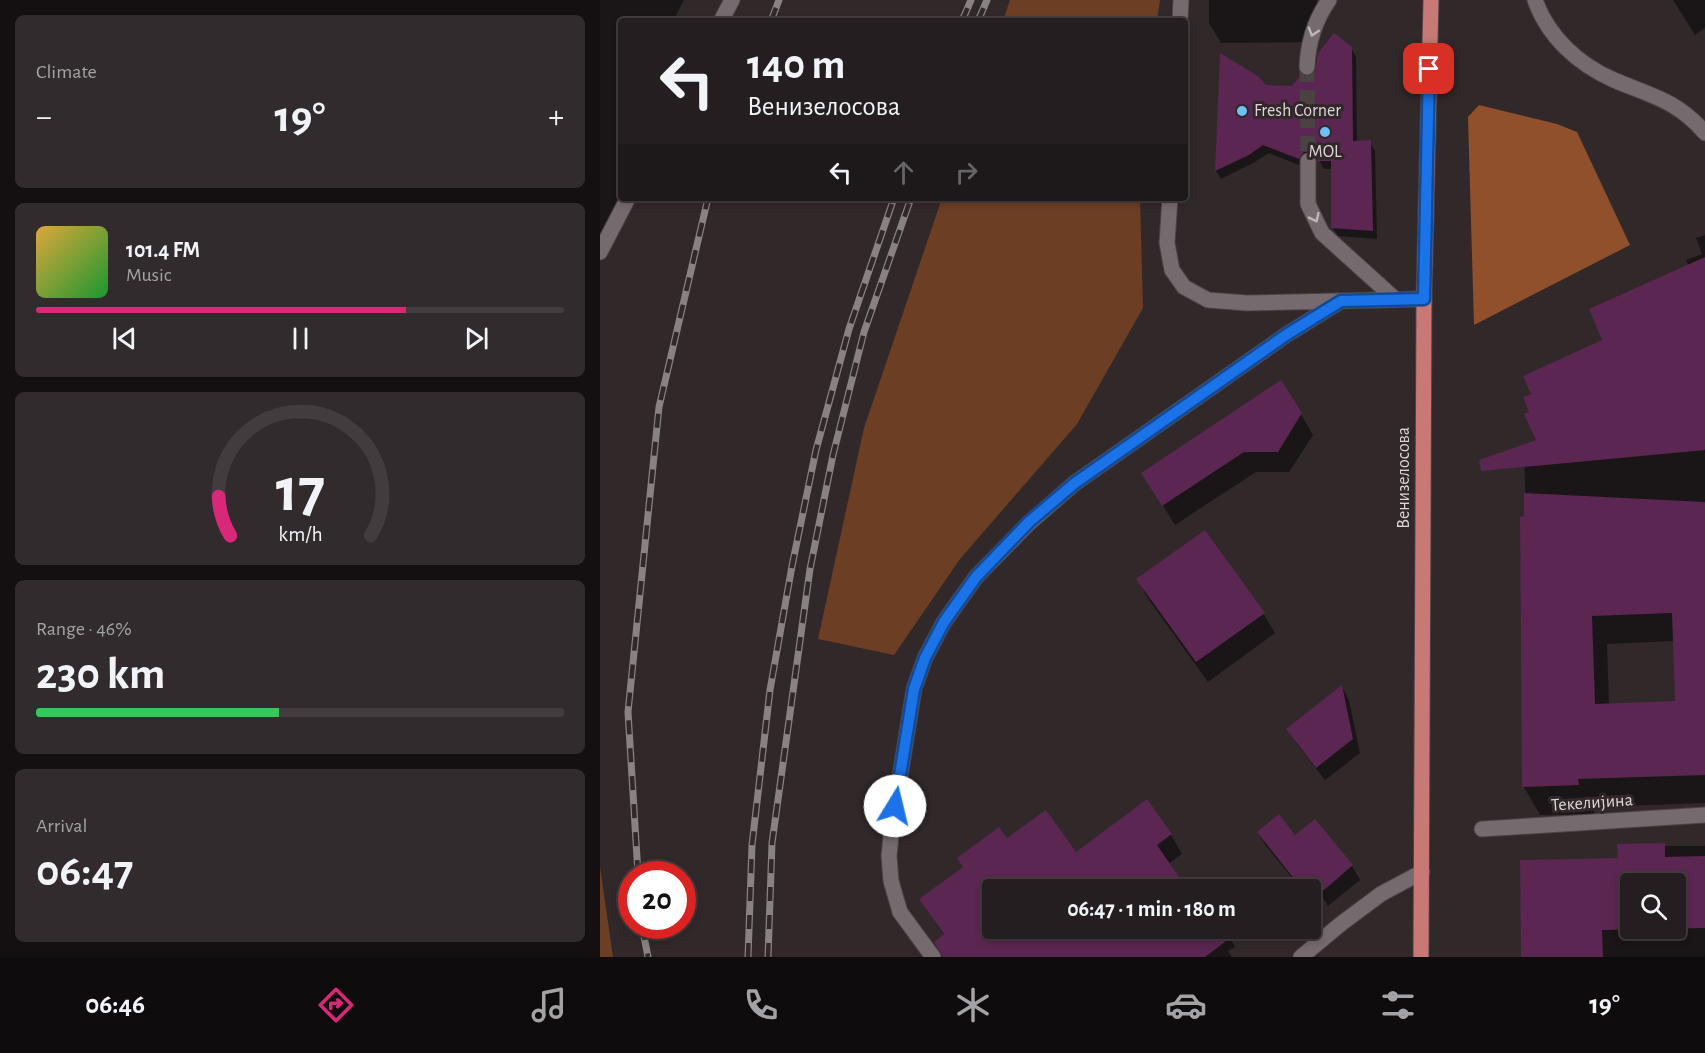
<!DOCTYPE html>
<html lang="en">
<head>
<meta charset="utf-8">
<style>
	:root { --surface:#251e20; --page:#312b2d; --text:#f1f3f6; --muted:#a3a2a5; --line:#423c3e; --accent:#db2777 }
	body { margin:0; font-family:"Alegreya Sans",sans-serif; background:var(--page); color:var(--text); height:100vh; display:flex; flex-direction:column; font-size:22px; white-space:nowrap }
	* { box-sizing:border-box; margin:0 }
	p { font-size:20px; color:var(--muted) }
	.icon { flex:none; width:33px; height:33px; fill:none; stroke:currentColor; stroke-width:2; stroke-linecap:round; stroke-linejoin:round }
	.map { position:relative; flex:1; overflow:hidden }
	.details { display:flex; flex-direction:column; gap:15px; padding:15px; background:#141012; width:600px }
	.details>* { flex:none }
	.banner { position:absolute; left:18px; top:18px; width:570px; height:183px; border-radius:6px; box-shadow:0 3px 9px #0003,0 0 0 2px var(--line); background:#251e20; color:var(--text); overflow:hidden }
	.controls { position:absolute; left:1020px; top:873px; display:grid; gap:12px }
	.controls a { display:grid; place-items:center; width:66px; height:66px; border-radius:6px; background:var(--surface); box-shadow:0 3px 9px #0003,0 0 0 2px var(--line); font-size:30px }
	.speed { position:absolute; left:18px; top:861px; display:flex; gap:12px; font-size:30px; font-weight:700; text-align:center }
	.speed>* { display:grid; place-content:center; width:78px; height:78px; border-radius:50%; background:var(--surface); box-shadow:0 3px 9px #0003,0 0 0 2px var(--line); line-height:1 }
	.speed .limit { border:9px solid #d22; background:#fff; color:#111 }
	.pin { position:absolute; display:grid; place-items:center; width:51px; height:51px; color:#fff; margin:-26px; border-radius:12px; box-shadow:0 3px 9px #0006 }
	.me { position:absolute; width:66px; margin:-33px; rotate:9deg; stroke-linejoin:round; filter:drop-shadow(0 0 4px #0008) }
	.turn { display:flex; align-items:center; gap:21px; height:126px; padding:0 30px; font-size:27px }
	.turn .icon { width:78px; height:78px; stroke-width:2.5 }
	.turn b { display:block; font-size:42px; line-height:51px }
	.lanes { display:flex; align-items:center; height:57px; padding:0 30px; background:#0003; justify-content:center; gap:30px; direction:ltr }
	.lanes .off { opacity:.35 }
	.big { font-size:45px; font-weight:600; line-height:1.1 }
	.details .card { flex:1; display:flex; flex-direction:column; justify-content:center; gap:9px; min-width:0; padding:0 21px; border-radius:9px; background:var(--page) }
	.details .dial { align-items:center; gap:0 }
	.dial svg { height:156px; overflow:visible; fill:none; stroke:var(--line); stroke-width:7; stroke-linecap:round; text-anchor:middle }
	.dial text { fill:var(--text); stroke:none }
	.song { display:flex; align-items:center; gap:18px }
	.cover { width:72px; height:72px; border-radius:9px; background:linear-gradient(135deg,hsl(40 70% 55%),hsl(130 70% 35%)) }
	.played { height:6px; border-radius:3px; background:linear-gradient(90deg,var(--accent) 70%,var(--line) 70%) }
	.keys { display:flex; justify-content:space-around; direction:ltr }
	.heat { display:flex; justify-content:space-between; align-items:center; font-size:33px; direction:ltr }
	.charge { height:9px; border-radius:4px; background:linear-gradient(90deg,#34c759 46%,var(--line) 0) }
	.trip { position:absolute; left:382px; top:879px; width:339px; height:60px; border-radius:6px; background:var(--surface); box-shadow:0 3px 9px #0003,0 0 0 2px var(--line); font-weight:600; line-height:60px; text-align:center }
	.menu { display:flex; height:96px; justify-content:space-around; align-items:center; background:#0f0c0d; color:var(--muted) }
	.menu .icon { width:42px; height:42px }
	.menu .current { color:var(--accent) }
	.menu b { font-size:27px; color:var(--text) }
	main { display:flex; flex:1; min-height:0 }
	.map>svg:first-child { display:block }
	.green { fill:#6c3e24 }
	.forest { fill:#90502b }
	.shadow { fill:#0007; fill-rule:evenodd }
	.building { fill:#5b2651; fill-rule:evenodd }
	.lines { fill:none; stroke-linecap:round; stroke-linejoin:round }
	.minor-tunnel { stroke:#4b4244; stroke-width:15; stroke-dasharray:15 8; stroke-linecap:butt }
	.minor-casing { stroke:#4b4346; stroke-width:17 }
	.major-casing { stroke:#4b4346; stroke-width:17 }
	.minor { stroke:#756a6d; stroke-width:15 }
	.major { stroke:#c87875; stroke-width:15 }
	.rail-casing { stroke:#898283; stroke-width:7 }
	.rail { stroke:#31282a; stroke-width:4.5; stroke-dasharray:14; stroke-linecap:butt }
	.oneway { stroke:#bdb6b7 }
	.route-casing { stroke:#114b97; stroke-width:15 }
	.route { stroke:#1a73e8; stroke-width:10 }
	.poi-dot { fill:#6ec2f3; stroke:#31282a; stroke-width:2 }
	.labels { text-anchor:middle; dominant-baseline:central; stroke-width:6; stroke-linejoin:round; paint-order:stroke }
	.poi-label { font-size:18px; fill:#dcd6d7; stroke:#31282a; text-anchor:start }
	.street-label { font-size:18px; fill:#dcd6d7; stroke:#31282a }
</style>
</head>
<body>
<main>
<section class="details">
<div class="card"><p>Climate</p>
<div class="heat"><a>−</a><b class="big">19°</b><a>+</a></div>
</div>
<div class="card">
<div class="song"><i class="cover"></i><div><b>101.4 FM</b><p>Music</p></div></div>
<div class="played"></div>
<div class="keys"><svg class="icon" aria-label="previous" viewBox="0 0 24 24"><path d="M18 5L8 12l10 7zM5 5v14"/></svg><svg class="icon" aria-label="pause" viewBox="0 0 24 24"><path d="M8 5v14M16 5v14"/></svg><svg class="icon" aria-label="next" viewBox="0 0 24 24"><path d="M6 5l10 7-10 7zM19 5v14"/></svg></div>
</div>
<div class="card dial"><svg viewBox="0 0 100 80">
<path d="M14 69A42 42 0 1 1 86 69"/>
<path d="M14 69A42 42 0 0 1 8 49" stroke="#db2777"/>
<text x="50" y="56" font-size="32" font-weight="700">17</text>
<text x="50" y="72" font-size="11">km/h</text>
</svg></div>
<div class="card"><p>Range · 46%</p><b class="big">230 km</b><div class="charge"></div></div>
<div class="card"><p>Arrival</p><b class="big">06:47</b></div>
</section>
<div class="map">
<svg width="1105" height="957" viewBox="0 0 1105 957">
	<rect width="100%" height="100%" fill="#31282a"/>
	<path class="green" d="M410 0H560L557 21H403Z
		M342 198H540L543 308 477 424 360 559 294 655 218 639 264 428Z
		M0 867 13 957H0Z"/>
	<path class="forest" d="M879 105 957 124 977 132 1030 245 874 325 868 117Z"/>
	<path class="shadow" d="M0 0H84L73 21H21V121L18 128 21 129V198L0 240Z
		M609 0H717V42L621 43 609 23Z
		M1073 0H1105V28L1095 35Z
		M751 48 756 57 757 142H770L775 151 777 239 738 236 733 228 732 169H724L719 160H708L704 167 669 153 653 163 621 179 616 171 622 56 665 87H693L716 74Z
		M1105 235V803L994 807V814L940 815 924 787 922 518 926 517 924 446 938 441 931 413 933 395 1004 341 1089 266 1086 260 1102 254 1096 238ZM1074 641 1077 703 1009 705 1007 644Z
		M701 414 713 435 689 472H656L575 525 555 493Z
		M538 580 663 613 675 633 608 682 549 600Z
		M742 687 749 700 760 753 725 780 696 743 688 730Z
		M547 801 571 835 582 854 568 864 393 890V928H624L635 947 628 951 632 957H344V935L321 899 407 840 476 854Z
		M715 821 752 866 760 880 728 906 723 898 714 905 711 901V890H702L666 846 658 832 695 837Z
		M1019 846H1105V957H924L1019 859ZM1030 884H1076V928H1030Z"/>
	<path class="building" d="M734 33 752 47 753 141 771 140 773 231 731 228V161H718L712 152H704L699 159 663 145 649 155 615 171 620 53 658 76 666 85 692 86 701 75 707 77 715 73 718 53Z
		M1105 257V450L881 471 879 460 936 440 924 414 929 412 923 397 931 394 923 376 1002 340 989 309Z
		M681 380 702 413 678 452H644L562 506 541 473Z
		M924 493 1105 502V775L978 779 979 785 922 787 920 517 924 516ZM1072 613 1075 701 995 704 992 616Z
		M605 530 665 613 596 662 536 579Z
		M742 685 753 739 716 768 686 729Z
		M547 799 572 834 557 845 588 890H393V928H623L618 932 625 942 605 957H343L334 942 344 934 319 899 363 867 357 858 399 827 407 838 446 810 476 852Z
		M679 814 695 835 715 819 753 865 724 890H703L657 832Z
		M1065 843V857L1105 856V928L1002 930 1003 957H921L920 860 1018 858 1017 844ZM1030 884H1076V928H1030Z"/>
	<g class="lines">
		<path class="minor-tunnel" d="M707 67 708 161"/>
		<defs>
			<path id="minor" d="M935 0C948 37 979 65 1014 80 1051 96 1077 100 1105 133
				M121 21 132 0
				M580 21 581 0
				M707 67C708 42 715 20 729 0
				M708 161V204L722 233 795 299
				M570 198 567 243 572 270 584 287 608 300 647 303 824 299
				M0 252 28 198
				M882 829 1105 815
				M333 957 300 912 291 881 289 856 292 826 314 689 325 658 344 622 376 577 429 523 475 483 686 335 741 301
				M701 957 742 923 781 894 822 872"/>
			<path id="major" d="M821 957 824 299 831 0"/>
		</defs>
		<use href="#minor" class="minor-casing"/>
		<use href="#major" class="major-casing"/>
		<use href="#minor" class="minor"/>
		<use href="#major" class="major"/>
		<defs>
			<path id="rail" d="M171 21 179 0
				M362 21 371 0
				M378 21 387 0
				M38 874 28 712 59 407 108 198
				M42 926 48 957
				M148 957 152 845 170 690 192 566 216 450 249 329 294 198
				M168 957 172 843 210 569 233 455 264 332 311 198"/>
		</defs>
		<use href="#rail" class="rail-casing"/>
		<use href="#rail" class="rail"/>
	</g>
	<defs><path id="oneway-chevron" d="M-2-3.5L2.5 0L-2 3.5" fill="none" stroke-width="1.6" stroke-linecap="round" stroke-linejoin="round" transform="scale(1.5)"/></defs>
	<g class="oneway">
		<use href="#oneway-chevron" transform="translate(713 32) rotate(107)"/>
		<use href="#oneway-chevron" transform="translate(715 218) rotate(64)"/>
	</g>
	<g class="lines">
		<defs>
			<path id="route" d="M295 806 314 689 325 658 344 622 376 577 429 522 475 483 686 335 741 301 824 299 829 69"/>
		</defs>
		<use href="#route" class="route-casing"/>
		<use href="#route" class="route"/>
	</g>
	<g class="poi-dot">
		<circle cx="642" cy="111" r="6"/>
		<circle cx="725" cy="132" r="6"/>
	</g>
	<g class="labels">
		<g class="poi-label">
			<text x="654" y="111">Fresh Corner</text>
			<text x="725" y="152" text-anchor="middle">MOL</text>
		</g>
		<g class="street-label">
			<text transform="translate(804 478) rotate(-90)">Венизелосова</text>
			<text transform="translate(992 803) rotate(-4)">Текелијина</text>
		</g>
	</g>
</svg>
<div class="controls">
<a><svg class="icon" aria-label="search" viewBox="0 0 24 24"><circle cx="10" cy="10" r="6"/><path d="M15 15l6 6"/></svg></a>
</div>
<div class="speed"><div class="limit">20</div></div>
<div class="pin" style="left:829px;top:69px;background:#d93025"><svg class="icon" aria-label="arrive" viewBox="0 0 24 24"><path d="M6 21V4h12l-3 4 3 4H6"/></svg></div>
<svg class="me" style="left:295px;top:806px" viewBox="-20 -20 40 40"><circle r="19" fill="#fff"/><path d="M0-13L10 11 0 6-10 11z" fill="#1a73e8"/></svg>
<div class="trip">06:47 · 1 min · 180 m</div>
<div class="banner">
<div class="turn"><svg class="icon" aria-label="left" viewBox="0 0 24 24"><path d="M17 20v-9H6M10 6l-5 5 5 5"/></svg><div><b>140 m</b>Венизелосова</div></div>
<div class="lanes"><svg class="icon" aria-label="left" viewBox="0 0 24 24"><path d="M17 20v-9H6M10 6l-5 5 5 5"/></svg><svg class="icon off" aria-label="ahead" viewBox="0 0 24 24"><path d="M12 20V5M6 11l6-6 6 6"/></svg><svg class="icon off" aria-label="right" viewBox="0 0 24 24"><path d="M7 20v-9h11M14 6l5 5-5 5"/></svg></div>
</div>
</div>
</main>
<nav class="menu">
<b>06:46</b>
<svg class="icon current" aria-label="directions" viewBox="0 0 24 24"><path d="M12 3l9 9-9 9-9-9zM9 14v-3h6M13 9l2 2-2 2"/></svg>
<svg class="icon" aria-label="music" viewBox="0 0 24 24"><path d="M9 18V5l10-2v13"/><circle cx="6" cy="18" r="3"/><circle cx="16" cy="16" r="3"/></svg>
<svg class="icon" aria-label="phone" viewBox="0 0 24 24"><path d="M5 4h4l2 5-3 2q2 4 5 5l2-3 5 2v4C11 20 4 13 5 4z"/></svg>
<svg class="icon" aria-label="climate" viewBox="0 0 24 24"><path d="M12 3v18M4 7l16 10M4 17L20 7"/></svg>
<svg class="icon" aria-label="car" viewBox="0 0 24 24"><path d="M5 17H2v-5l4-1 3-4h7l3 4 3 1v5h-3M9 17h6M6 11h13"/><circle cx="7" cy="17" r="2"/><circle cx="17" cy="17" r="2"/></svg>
<svg class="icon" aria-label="filters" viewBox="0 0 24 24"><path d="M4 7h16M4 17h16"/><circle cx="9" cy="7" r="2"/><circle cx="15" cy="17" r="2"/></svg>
<b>19°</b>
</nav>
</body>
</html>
